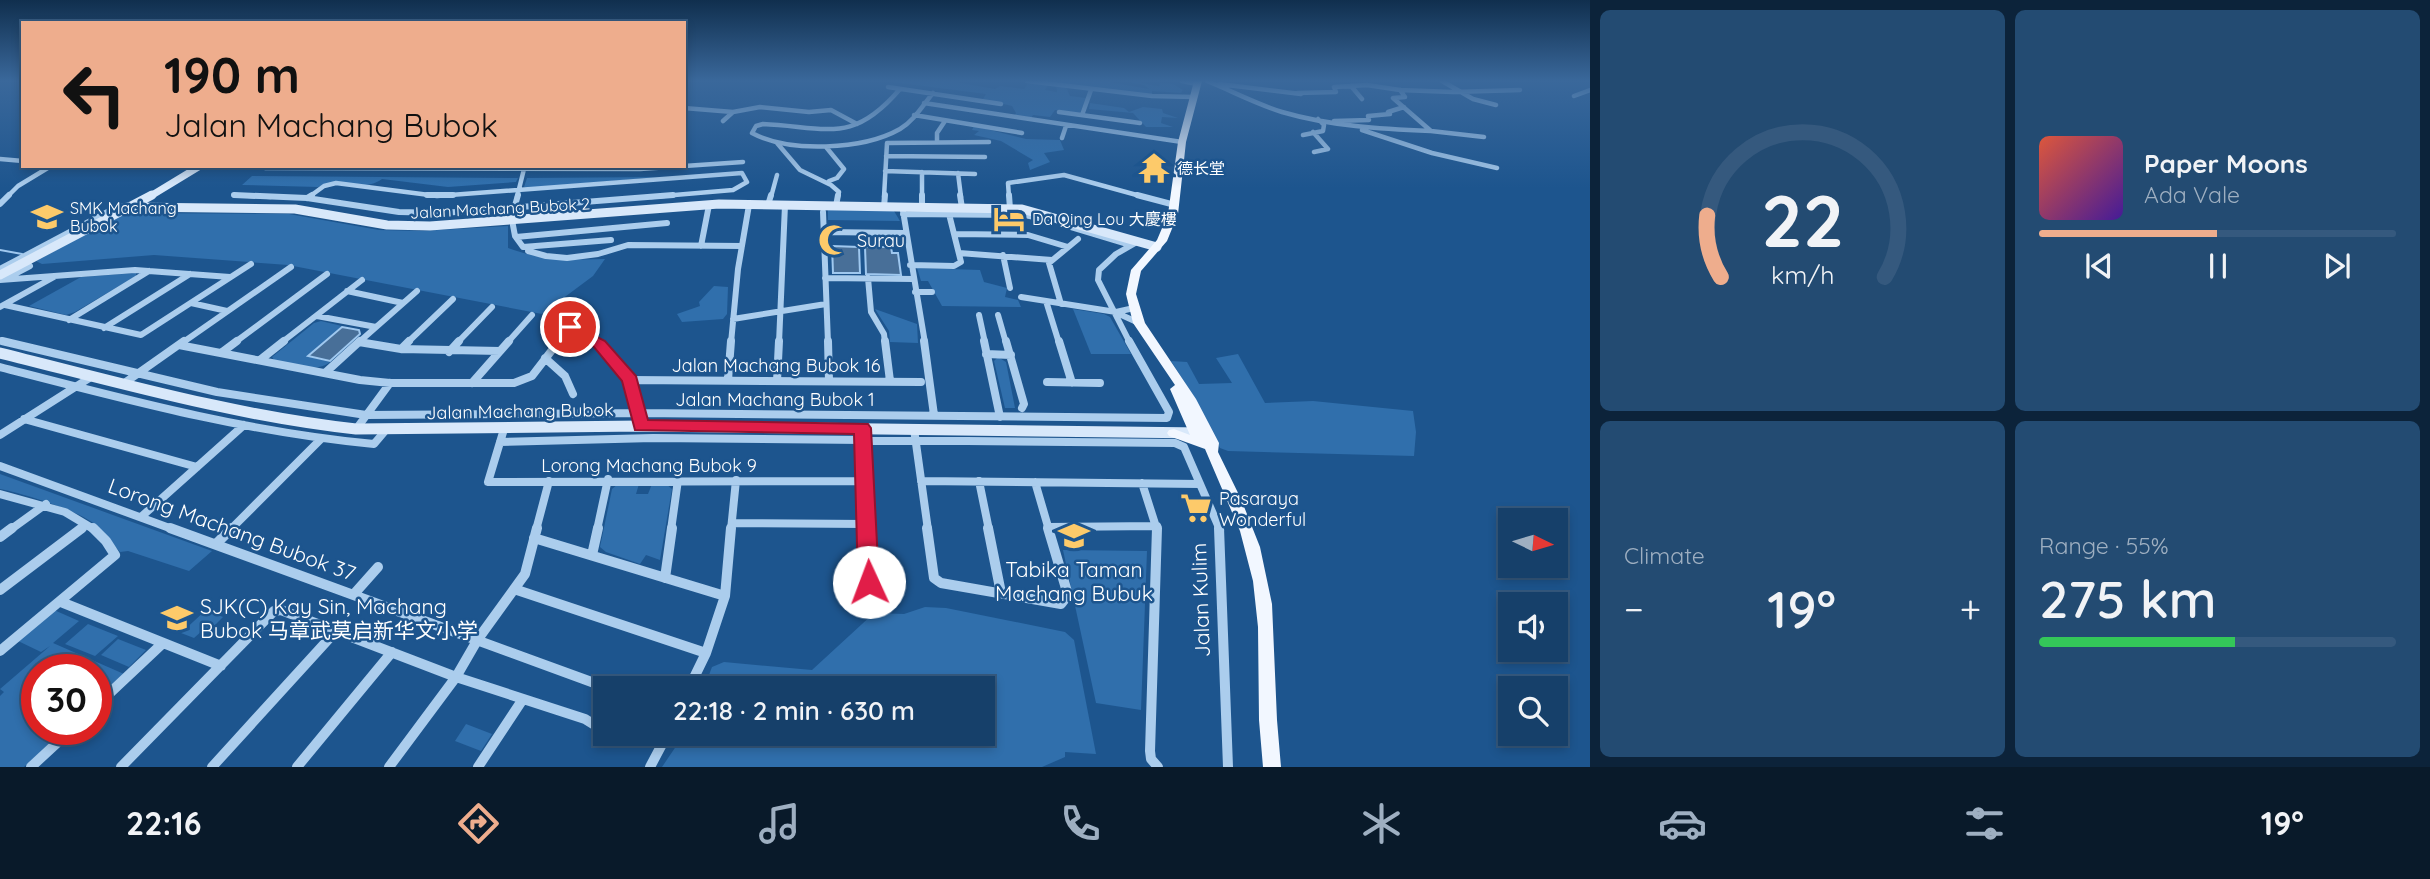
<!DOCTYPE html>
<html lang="en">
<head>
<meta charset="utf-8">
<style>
	:root { --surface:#16406a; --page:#234b72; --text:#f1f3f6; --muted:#9eafc1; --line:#35597e; --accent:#eead8d }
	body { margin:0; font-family:Quicksand,"Noto Sans SC",sans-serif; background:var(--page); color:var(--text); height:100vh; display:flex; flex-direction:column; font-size:26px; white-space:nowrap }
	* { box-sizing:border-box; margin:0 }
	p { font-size:23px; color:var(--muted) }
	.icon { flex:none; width:38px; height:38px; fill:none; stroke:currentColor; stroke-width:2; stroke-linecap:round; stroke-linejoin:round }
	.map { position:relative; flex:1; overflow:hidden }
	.sheet { display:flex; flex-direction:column; gap:10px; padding:10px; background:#0c233a; width:840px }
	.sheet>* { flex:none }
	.guide { position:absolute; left:21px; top:21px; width:665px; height:147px; border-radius:0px; box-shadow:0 4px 10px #0003,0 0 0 2px var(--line); background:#eead8d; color:#111; overflow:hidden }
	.needle { width:46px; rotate:95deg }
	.controls { position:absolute; left:1498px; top:508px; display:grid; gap:14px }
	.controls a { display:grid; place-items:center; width:70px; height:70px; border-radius:0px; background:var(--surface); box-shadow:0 4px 10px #0003,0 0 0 2px var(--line); font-size:35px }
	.speed { position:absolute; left:21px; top:654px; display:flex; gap:14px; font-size:35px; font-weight:700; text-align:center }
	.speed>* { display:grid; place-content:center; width:91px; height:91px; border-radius:50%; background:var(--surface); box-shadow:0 4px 10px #0003,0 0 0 2px var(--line); line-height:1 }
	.speed .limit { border:10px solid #d22; background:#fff; color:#111 }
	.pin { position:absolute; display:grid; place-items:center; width:60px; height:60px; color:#fff; margin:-30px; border:4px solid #fff; border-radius:50%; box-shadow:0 2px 7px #0007 }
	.me { position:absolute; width:77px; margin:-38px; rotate:358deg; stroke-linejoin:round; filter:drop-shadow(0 0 5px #0008) }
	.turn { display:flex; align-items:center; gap:24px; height:147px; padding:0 28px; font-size:32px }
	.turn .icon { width:91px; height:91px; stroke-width:2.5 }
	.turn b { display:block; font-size:49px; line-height:60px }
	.big { font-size:52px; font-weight:600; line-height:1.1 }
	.sheet .card { flex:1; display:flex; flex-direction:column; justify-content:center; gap:10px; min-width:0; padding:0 24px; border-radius:10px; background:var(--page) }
	.sheet .dial { align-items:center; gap:0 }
	.dial svg { height:182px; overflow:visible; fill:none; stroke:var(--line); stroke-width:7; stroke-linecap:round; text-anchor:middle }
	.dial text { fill:var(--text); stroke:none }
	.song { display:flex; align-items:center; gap:21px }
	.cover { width:84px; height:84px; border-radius:10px; background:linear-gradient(135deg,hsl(10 70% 55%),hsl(260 70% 35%)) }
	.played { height:7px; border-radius:4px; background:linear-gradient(90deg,var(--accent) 50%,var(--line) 50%) }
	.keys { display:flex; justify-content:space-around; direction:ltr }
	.heat { display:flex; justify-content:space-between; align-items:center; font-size:38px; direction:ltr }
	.charge { height:10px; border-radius:5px; background:linear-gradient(90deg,#34c759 55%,var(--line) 0) }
	.sheet .tiles { flex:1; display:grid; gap:10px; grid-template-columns:repeat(2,1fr) }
	.trip { position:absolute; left:593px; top:676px; width:402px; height:70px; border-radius:0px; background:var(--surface); box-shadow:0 4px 10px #0003,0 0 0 2px var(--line); font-weight:600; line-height:70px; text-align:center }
	.tabs { display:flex; height:112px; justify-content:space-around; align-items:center; background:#091a2a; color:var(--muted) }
	.tabs .icon { width:49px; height:49px }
	.tabs .active { color:var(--accent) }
	.tabs b { font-size:32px; color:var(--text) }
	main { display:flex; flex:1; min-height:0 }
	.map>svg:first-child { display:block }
	.green { fill:#306fac }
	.water { fill:#486f98; stroke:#9fc8ef; stroke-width:2 }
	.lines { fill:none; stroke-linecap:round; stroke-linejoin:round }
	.stream { stroke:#9fc8ef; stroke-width:2 }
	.street-far3 { stroke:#abcded; stroke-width:4.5 }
	.street-far2 { stroke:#abcded; stroke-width:6 }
	.street-far1 { stroke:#abcded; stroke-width:8 }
	.street { stroke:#abcded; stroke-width:10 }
	.secondary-far2 { stroke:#d8e8fa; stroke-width:7 }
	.secondary-far1 { stroke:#d8e8fa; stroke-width:9 }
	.secondary { stroke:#d8e8fa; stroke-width:11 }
	.primary { fill:#f2f7ff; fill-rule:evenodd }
	.route { fill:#e11d48; stroke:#92132f; stroke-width:2 }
	.labels { text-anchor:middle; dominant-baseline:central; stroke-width:5; stroke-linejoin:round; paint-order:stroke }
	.far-poi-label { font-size:16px; fill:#fff; stroke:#1d558e; text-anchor:start }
	.far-street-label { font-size:16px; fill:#fff; stroke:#1d558e }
	.poi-label { font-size:18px; fill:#fff; stroke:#1d558e; text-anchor:start }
	.street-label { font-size:18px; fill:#fff; stroke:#1d558e }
	.near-street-label { font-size:21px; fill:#fff; stroke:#1d558e }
	.near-poi-label { font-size:21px; fill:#fff; stroke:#1d558e }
</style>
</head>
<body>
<main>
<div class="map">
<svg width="1590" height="767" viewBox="0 0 1590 767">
	<rect width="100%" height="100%" fill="#1d558e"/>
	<path class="green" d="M895 81H950L995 89 1000 86 1024 89 1028 83 1048 85 1045 90 1057 92 1056 86 1066 87 1070 96 1086 98 1080 113 1055 110 1050 117 1033 115 1030 120 1014 117 1016 113 1012 106 983 99 986 94 892 82Z
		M1032 81H1104L1149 89 1144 85 1125 81C1139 81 1147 85 1159 86L1160 83 1173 84 1183 90 1181 93 1152 91V96Z
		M1090 103 1124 108 1129 112 1143 107 1162 109 1163 113 1178 118 1162 117 1161 123 1173 127H1146L1133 113 1089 109Z
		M974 126 1026 139 1060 140 1064 150 1044 153 1050 162 1030 170 1028 163 1033 160 1001 141 974 135 979 131 972 130Z
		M252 176 518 178 516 182 448 187 382 179C363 193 339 178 318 187L242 185Z
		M659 177 527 188 524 187 527 178Z
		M828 210 894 211 900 221 828 220Z
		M125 213 289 214 379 230 422 231 508 226V248C540 260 571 260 605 259L593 276 542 314 288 265 154 255 42 264 36 261Z
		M917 268 980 270 984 282 1007 288 1005 297 1018 300 1021 307 942 306 928 281H921Z
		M136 273V276L75 312 66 315 29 306 81 277Z
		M714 286 728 287 727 314 723 319 682 322 677 314 700 306 699 302Z
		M875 309 917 324 918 343 890 342 889 331Z
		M1073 309 1104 314 1110 317 1131 354H1091Z
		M321 321 342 326 307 356 330 362C316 374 291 363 274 360L272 357 314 323Z
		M1238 354 1265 403 1313 401 1413 411 1416 432 1414 456 1228 451 1220 448 1194 397 1171 361 1187 362 1199 384 1232 383 1216 358Z
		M998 357 1006 362 1015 408H1005L994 361Z
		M0 474 212 551 189 571 128 551 120 552C112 544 106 535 98 527 84 512 22 493 0 489Z
		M618 484H639L636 494H648L652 484H666L672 489 660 560 646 555 640 564 606 552 600 547 612 489Z
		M1063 550 1147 551 1141 710 1096 703Z
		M925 607 946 608 1065 632 1074 640 1096 754 1065 752V757L1042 767H662L685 733H984V688H704L712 667 724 662 812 670 874 613 904 614Z
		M54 610 79 621 53 643 124 674 96 700V670H37V730H64L24 767H0V696L4 692 0 689 50 646 41 652 16 640Z
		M206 610 223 617 208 632 203 630 194 638 181 633Z
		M88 624 118 636 95 656 65 644Z
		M118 639 146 650 129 667 101 655Z
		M466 724 492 734 481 751 455 741Z"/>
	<path class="water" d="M832 246 859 247 860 273H833Z
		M865 247H891L892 253H898L901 275 866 274Z
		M342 327 359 330 360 334 330 361 308 356Z"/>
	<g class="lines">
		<path class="stream" d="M0 250 22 254"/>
		<path class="street-far3" d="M1027 81 1152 96 1194 97
			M1182 81 1197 84
			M1207 81C1232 91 1256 104 1282 112 1330 126 1381 129 1431 131L1393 98 1405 97 1400 90
			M1442 81 1473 99 1496 105
			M1219 84 1301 94
			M1351 86 1362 99
			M888 87 1001 104
			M900 89C852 145 828 127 763 124L756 126 752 133C789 153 863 150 900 129 914 121 923 105 933 93
			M1297 93 1336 92 1334 87 1367 85 1400 90 1453 92 1520 90
			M1574 96 1590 90
			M924 103 1182 142
			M684 108 733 112
			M1059 112 1140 123
			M914 115 1022 133
			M1082 115 1091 90
			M723 121 733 112 760 107 809 112 831 110 857 124
			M1334 121 1369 120 1368 116 1390 114 1388 112 1404 107
			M1362 130 1432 153 1497 168
			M1431 131 1484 137
			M1313 132 1328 149 1314 152
			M1303 135 1323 131 1324 125 1318 119
			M1062 138 1066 126
			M937 141V133L945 121
			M777 143 800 170 831 185 839 192 838 197
			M826 147 844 169 837 178 829 181
			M886 156 985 157
			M0 159 23 161
			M265 168 640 169 743 162
			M885 171 975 174
			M922 172V197
			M958 173 961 197
			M234 195 271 197
			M7 197 18 186 51 166
			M309 197 324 186 336 183 437 196 742 173 747 182 733 190 651 197
			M517 197 524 169
			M771 197 777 175
			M884 197 887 143 989 142
			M1009 197 1008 183 1064 175 1144 197"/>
		<path class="street-far2" d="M234 195 307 198
			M427 195H453
			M922 195V204
			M960 195 962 208
			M1009 195 1010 209
			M1137 195 1175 205
			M307 198 399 212 443 213 673 195
			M307 198 312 195
			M0 204 9 195
			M768 205 771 195
			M836 206 838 195
			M884 207 885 195
			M514 209 518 195
			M903 211 925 343
			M823 212 828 343
			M903 214 1025 215 1039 218
			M512 220 515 236 523 247 611 240
			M1067 226 1130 245
			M824 232 905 233
			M954 234 1028 235 1068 247
			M516 237 667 223
			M701 246 709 205
			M528 251 546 256 567 258 598 254 628 245 742 246
			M959 253 1052 260
			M1003 255 1010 288
			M910 265 954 266 961 262 949 214
			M0 269 117 207 133 205
			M9 277 30 266
			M825 278 913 279
			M868 278 871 312 884 334 885 343
			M0 280 135 270 230 277
			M347 291 403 303
			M915 292H932
			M1021 297 1116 312 1134 308
			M1046 301 1059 343
			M191 303 227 311
			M1061 304 1049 263 1078 239
			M5 305 141 335 251 264
			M0 307 54 277
			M1117 313 1139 323
			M546 314 596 343
			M979 315 985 343
			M998 315 1006 343
			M317 316 376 327
			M733 319 826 304
			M69 320 149 271
			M104 328 190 274
			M0 341 9 343
			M359 342 366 343
			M182 343 291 267
			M234 343 327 274
			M281 343 362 280
			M358 343 417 291
			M407 343 453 299
			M457 343 492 307
			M507 343 532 315
			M557 343 570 327
			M731 343 738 269 749 205
			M779 343 785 205
			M1130 343 1098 280 1099 270 1116 254 1137 242"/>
		<path class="street-far1" d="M2 341 217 392 366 415 639 413 1167 418 1169 412 1129 341
			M593 341C620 361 631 385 640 416
			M828 341 829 381
			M885 341 890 381
			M924 341 934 415
			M984 341 1000 417
			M1006 341 1024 404 1022 408
			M1059 341 1072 383
			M359 342 401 349 500 351
			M179 345 360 380 390 383H514L532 376 559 341
			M401 349 409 341
			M449 352 459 341
			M221 353 237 341
			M986 354 1011 355
			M545 358 565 376 573 394
			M260 360 284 341
			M0 367C124 399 246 432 374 444L385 431
			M325 373 360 341
			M630 380 921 382
			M728 380 731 341
			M777 381 779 341
			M1047 382 1100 383
			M472 383 509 341
			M123 384 184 341
			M24 419 197 467
			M357 428 390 383
			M862 428 867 530
			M504 429 488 482 864 481
			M914 429 928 530
			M0 435 91 377
			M500 442 653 438 1175 443 1184 447 1220 530
			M0 466 175 530
			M921 481 1200 484
			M979 481 989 530
			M1035 482 1049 530
			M1142 483 1157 530
			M0 494 65 512 95 530
			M141 517 244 425
			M732 523 866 524
			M1048 527 1157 526
			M10 530 46 504
			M79 530 86 525
			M230 530 320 440
			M536 530 549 481
			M597 530 608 479
			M671 530 678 480
			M731 530 736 480"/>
		<path class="street" d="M170 528 608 688
			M867 528 869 582
			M927 528 934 578 941 583 1061 604 1068 595 1048 528
			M988 528 1001 593
			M1157 528 1150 751 1151 759 1158 767
			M1219 528 1228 767
			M0 537 12 528
			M534 538 725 596
			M216 544 232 528
			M592 555 598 528
			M665 578 672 528
			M514 589 706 653
			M0 590 82 528
			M354 594 378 567
			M61 602 221 666
			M0 651 115 555 106 541 93 528
			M689 688 706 653 725 596 731 528
			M96 706 163 643
			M608 733 621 741
			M31 767 71 730
			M121 767 274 611 281 610 456 677 585 719 606 732
			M212 767 336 631
			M297 767 392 652
			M389 767 456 677 478 639 525 574 537 528
			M478 767 523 699
			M650 767 668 733"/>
		<path class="secondary-far2" d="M149 197 200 166"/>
		<path class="secondary-far1" d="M130 207 295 209 387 225 430 226 719 204 1022 209 1157 247
			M0 275 152 195"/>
		<path class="secondary" d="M0 353C117 382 236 416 356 429L641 426 1203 433"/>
		<path class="primary" d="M1194 81H1202L1186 142 1178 214 1167 241 1141 271 1136 294 1145 323 1196 399 1219 443 1218 452 1241 499 1260 547 1272 604 1277 720 1281 767H1263L1259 720 1258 627 1253 581 1240 531 1205 449 1169 436 1167 433 1169 430 1174 429 1190 435 1170 389 1175 385 1133 323 1126 294 1131 270 1157 240 1168 214 1178 142Z"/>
	</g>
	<linearGradient id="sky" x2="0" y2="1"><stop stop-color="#102f4e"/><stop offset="0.43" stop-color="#3a689b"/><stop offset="1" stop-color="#3a689b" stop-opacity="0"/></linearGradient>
	<rect width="1590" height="188" fill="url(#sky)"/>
	<path class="route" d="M570 323 605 341 636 376 648 420 868 424 871 428 879 582 876 588 869 591 861 588 858 582 854 434 635 430 622 381 594 347 565 330 563 327Z"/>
	<defs>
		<symbol id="temple-bare" viewBox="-9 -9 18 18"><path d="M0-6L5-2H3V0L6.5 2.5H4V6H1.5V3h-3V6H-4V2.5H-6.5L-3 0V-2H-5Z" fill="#fdca6a" stroke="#1d558e" stroke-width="2.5" paint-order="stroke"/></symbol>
		<symbol id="school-bare" viewBox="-9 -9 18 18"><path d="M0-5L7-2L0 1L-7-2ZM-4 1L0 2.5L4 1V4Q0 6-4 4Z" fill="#fdca6a" stroke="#1d558e" stroke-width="2.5" paint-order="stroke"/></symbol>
		<symbol id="hotel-bare" viewBox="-9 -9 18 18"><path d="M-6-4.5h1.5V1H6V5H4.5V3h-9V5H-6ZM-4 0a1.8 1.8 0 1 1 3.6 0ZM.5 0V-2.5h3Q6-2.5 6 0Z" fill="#fdca6a" stroke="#1d558e" stroke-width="2.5" paint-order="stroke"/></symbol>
		<symbol id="mosque-bare" viewBox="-9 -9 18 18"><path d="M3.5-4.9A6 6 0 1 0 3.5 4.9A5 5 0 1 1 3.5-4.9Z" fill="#fdca6a" stroke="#1d558e" stroke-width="2.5" paint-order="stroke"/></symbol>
		<symbol id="supermarket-bare" viewBox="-9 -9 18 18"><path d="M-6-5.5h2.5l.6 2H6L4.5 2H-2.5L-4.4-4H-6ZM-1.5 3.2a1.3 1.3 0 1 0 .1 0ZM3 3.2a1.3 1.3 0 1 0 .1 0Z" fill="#fdca6a" stroke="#1d558e" stroke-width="2.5" paint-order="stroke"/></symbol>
	</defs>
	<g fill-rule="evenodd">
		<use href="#temple-bare" x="1132" y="146" width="44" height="44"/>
		<use href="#school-bare" x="25" y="195" width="44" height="44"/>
		<use href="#hotel-bare" x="987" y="197" width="44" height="44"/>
		<use href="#mosque-bare" x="812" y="218" width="44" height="44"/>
		<use href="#supermarket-bare" x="1174" y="486" width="44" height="44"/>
		<use href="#school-bare" x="1052" y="514" width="44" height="44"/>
		<use href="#school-bare" x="155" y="596" width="44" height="44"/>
	</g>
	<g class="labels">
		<g class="far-poi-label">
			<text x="1177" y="168">德长堂</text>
			<text x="70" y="208">SMK Machang<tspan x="70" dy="18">Bubok</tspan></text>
			<text x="1032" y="219">Da Qing Lou 大慶樓</text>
		</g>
		<g class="far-street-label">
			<text transform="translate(500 208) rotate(-3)">Jalan Machang Bubok 2</text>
		</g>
		<g class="poi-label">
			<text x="857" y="240">Surau</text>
			<text x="1219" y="498">Pasaraya<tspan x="1219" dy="21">Wonderful</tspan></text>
		</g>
		<g class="street-label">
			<text x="776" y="365">Jalan Machang Bubok 16</text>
			<text x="775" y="399">Jalan Machang Bubok 1</text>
			<text transform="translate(520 411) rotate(-1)">Jalan Machang Bubok</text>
			<text x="649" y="465">Lorong Machang Bubok 9</text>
		</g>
		<g class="near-street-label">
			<text transform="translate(232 529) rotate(20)">Lorong Machang Bubok 37</text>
			<text transform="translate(1200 600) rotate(-92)">Jalan Kulim</text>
		</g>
		<g class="near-poi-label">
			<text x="1074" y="569">Tabika Taman<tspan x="1074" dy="24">Machang Bubuk</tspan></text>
			<text x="200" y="606" text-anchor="start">SJK(C) Kay Sin, Machang<tspan x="200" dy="24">Bubok 马章武莫启新华文小学</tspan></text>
		</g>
	</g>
</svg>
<div class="controls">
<a><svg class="needle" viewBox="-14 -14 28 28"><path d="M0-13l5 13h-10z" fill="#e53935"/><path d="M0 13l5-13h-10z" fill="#9eafc1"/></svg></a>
<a><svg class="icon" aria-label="sound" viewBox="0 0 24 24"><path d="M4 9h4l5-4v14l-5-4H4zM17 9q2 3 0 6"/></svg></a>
<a><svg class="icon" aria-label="search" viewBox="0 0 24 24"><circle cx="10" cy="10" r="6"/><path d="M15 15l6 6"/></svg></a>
</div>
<div class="speed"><div class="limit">30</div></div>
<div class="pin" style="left:570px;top:327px;background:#d93025"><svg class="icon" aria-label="arrive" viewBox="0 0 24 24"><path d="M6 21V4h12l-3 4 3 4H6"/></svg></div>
<svg class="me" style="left:869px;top:582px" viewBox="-20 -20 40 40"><circle r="19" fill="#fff"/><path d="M0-13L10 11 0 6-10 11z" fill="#e11d48"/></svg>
<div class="trip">22:18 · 2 min · 630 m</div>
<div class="guide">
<div class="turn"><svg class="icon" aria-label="left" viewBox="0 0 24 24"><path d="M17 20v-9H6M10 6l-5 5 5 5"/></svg><div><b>190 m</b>Jalan Machang Bubok</div></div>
</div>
</div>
<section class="sheet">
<div class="tiles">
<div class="card dial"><svg viewBox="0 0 100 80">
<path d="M14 69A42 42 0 1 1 86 69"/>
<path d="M14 69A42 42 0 0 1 8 42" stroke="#eead8d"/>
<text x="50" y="56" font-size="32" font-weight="700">22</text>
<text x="50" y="72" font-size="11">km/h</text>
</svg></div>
<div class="card">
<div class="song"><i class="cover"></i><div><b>Paper Moons</b><p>Ada Vale</p></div></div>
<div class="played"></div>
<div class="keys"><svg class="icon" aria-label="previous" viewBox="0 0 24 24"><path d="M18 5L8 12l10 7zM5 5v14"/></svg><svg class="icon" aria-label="pause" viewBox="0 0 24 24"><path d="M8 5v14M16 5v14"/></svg><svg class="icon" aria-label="next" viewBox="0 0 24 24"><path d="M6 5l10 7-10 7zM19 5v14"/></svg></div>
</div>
<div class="card"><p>Climate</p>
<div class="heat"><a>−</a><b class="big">19°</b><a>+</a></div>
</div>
<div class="card"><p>Range · 55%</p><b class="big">275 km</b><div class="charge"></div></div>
</div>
</section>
</main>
<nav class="tabs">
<b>22:16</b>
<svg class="icon active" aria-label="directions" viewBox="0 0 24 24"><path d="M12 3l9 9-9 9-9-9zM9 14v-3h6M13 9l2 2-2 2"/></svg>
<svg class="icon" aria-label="music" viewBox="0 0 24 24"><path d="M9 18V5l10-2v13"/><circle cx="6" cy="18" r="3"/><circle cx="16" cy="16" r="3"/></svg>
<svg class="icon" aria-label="phone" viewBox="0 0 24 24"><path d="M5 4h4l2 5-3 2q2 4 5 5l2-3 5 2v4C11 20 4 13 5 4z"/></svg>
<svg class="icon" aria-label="climate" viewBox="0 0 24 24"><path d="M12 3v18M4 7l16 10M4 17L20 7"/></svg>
<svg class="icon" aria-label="car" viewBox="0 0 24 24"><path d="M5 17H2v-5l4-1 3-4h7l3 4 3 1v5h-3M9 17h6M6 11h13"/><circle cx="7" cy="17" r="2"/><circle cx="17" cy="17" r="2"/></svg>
<svg class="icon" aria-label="filters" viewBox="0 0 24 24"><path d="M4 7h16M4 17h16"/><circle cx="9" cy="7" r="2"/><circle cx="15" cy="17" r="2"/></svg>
<b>19°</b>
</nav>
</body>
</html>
